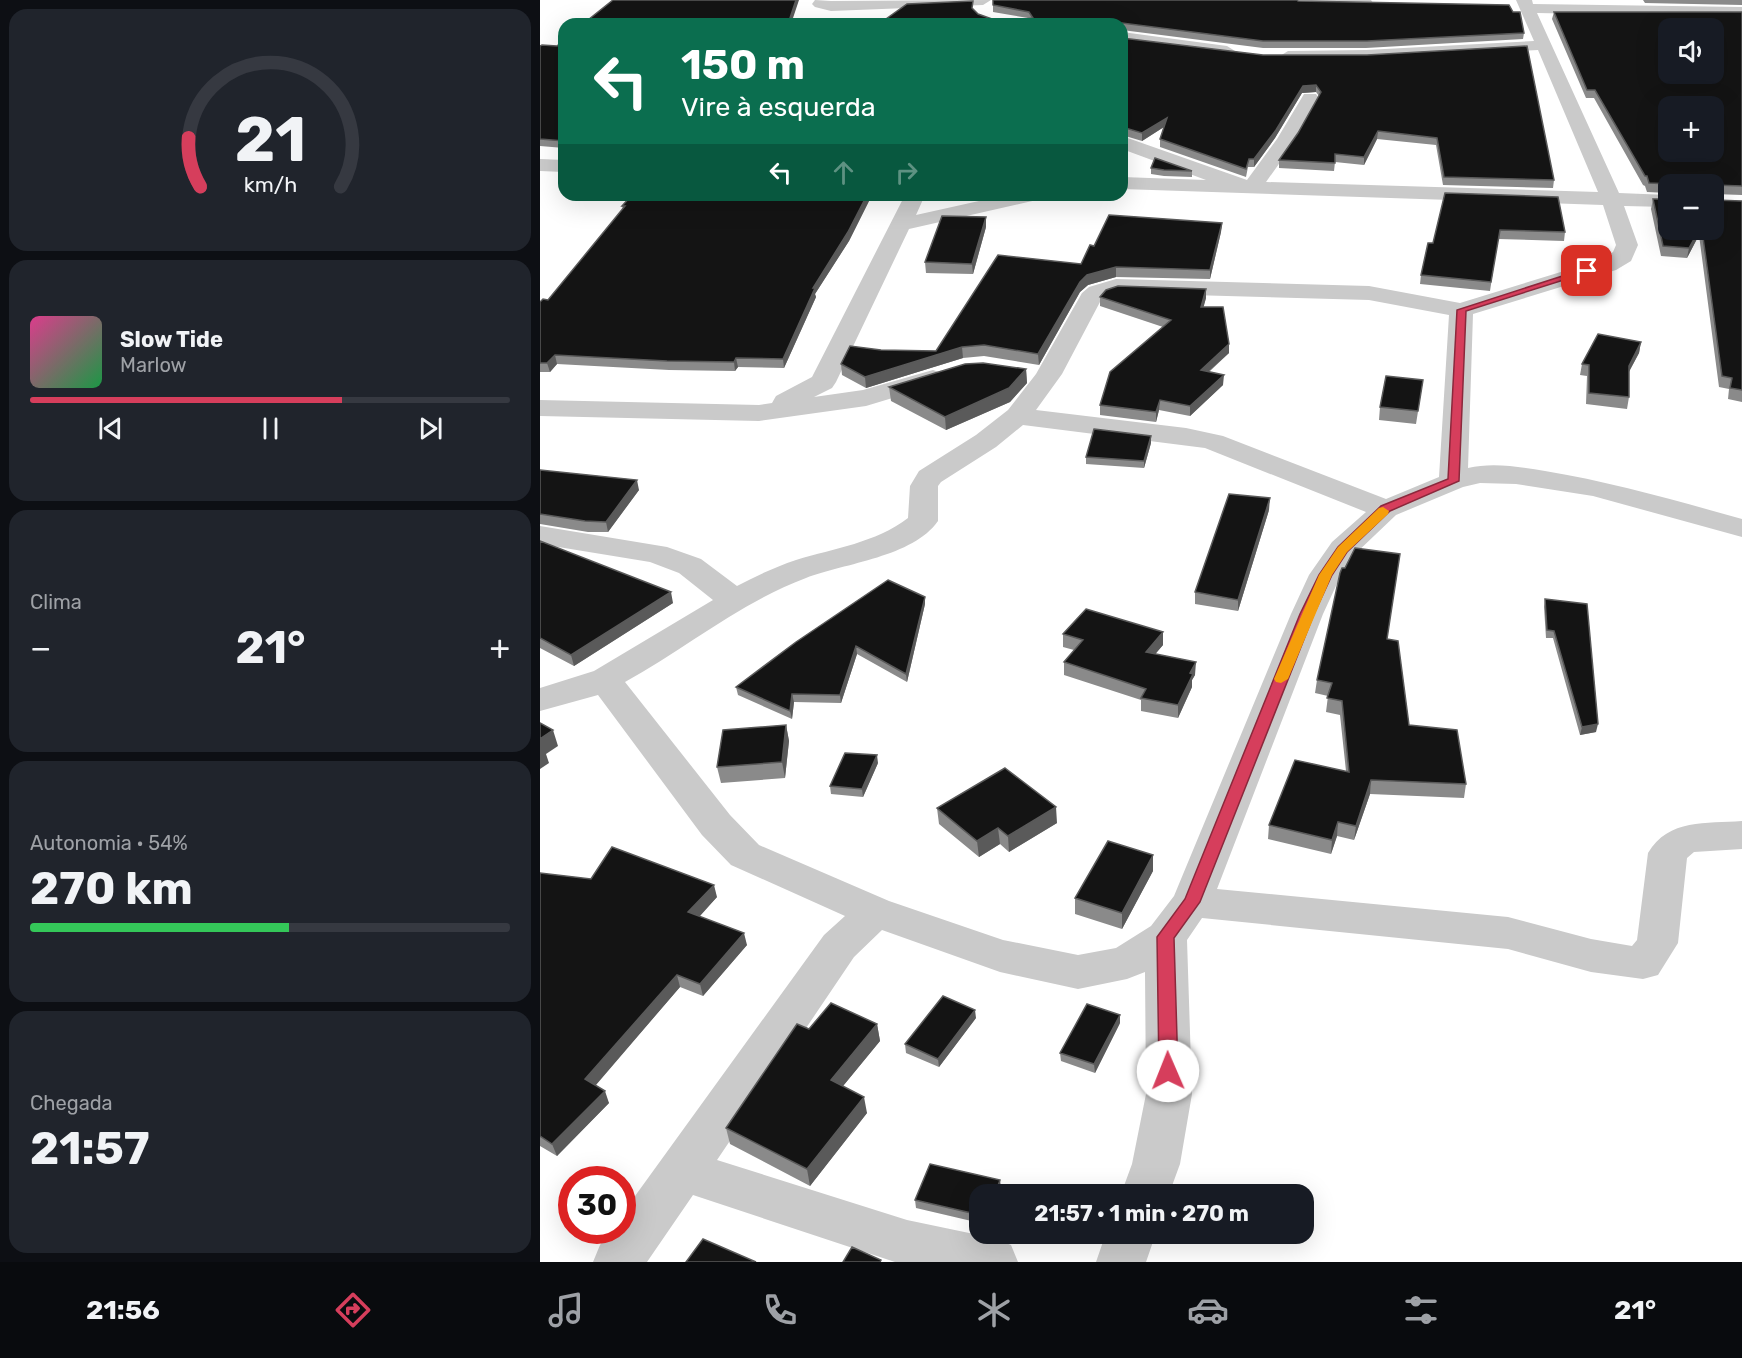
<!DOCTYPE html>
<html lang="pt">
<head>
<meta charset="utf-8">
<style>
	:root { --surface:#171b24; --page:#20242c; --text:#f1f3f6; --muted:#9ea1a6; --line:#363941; --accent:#d63e5c }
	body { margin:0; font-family:Rubik,sans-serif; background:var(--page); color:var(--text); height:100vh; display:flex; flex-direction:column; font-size:22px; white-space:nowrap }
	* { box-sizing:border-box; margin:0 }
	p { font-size:20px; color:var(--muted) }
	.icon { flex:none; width:33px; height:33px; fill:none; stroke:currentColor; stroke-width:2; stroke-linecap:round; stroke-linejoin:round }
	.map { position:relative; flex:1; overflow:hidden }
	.side { display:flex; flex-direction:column; gap:9px; padding:9px; background:#0d0f14; width:540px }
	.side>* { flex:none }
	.hud { position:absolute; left:18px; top:18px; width:570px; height:183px; border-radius:18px; box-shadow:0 6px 24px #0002; background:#0b6e4f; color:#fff; overflow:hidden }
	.fabs { position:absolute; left:1118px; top:18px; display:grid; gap:12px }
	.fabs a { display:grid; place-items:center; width:66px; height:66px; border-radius:12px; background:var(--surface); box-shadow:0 6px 24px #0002; font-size:30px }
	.speed { position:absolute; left:18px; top:1166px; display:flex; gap:12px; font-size:30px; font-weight:700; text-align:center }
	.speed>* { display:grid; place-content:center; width:78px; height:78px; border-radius:50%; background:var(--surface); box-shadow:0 6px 24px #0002; line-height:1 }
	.speed .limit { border:9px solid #d22; background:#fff; color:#111 }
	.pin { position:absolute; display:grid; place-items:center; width:51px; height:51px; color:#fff; margin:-26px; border-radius:12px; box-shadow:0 3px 9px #0006 }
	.me { position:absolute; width:66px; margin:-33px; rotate:359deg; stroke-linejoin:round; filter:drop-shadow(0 0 4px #0008) }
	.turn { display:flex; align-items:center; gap:21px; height:126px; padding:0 24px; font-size:27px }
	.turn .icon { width:78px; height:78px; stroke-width:2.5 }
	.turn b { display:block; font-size:42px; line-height:51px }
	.lanes { display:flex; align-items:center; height:57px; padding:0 24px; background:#0003; justify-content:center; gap:30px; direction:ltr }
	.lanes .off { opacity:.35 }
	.big { font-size:45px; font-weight:700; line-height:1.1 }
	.side .widget { flex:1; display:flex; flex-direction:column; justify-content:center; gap:9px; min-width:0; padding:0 21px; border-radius:18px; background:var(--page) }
	.side .dial { align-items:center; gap:0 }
	.dial svg { height:156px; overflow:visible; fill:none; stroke:var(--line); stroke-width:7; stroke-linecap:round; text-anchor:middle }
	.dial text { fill:var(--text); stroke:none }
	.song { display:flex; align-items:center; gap:18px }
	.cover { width:72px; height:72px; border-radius:9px; background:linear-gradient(135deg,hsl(330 70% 55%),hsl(140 70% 35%)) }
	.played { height:6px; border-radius:3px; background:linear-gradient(90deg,var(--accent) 65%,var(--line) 65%) }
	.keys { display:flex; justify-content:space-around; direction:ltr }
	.heat { display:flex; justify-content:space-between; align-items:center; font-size:33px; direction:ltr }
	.charge { height:9px; border-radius:4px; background:linear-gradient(90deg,#34c759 54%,var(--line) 0) }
	.trip { position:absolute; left:429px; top:1184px; width:345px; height:60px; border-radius:18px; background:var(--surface); box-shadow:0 6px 24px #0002; font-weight:700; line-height:60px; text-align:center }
	.menu { display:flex; height:96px; justify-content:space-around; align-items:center; background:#090b0e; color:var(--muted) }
	.menu .icon { width:42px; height:42px }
	.menu .selected { color:var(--accent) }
	.menu b { font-size:27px; color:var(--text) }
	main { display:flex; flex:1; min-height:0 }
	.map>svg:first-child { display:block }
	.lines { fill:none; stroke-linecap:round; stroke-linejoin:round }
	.street { fill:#cacaca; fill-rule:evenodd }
	.wall { fill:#8a8a8a }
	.shaded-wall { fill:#5a5a5a }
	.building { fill:#141414; stroke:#5a5a5a; stroke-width:1.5; fill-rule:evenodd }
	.route { fill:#d63e5c; stroke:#8b283c; stroke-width:1.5 }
	.slow { fill:#f59e0b }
</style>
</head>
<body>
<main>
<section class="side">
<div class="widget dial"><svg viewBox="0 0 100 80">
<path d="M14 69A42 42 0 1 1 86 69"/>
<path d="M14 69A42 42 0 0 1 8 44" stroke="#d63e5c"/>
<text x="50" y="56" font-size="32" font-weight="700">21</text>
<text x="50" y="72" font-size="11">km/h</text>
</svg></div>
<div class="widget">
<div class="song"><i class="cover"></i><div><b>Slow Tide</b><p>Marlow</p></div></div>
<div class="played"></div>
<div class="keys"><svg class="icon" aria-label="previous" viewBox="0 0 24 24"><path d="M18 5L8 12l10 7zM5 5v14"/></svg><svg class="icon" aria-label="pause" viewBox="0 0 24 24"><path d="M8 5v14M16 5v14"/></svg><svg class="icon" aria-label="next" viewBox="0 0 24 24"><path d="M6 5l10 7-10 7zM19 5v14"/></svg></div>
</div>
<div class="widget"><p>Clima</p>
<div class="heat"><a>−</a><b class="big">21°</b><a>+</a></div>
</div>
<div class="widget"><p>Autonomia · 54%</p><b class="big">270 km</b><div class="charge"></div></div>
<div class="widget"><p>Chegada</p><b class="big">21:57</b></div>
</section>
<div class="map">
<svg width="1202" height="1262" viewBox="0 0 1202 1262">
	<rect width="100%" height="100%" fill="#fff"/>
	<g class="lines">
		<path class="street" d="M275 0 291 1 451 0 443 5 291 11 275 7 272 4Z
			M750 0H831L833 3 825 8 758 5Z
			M976 0H992L993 4 1202 7V17L997 13 1079 193 1128 195V207L1084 206 1098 245 1091 261 1076 270 933 314 928 468C953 462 980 467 1005 471 1072 482 1137 501 1202 519V537L1053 496 976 484 940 483 923 487 856 515 814 555 801 575 783 614 677 889 968 917 1051 939 1092 946 1097 940 1108 853C1129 818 1166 824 1202 821V849L1154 852 1147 858 1138 943 1118 975 1103 979 1051 972 968 949 662 918 647 940 652 1094 640 1164 629 1194H581L592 1164 606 1094 605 972 587 979 538 989 460 972 342 930 314 957 177 1160 367 1220 453 1238 471 1245 478 1262H355L153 1195 107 1262H53L60 1245 71 1230H82V1214L284 935 305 916 191 865 162 835 58 695 0 711V688L54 671 173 600 139 573 110 562 0 544V526L127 547 161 559 197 586C216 576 235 567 256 560 295 548 335 543 368 518L370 486 379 471 436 435 468 410 496 374 542 293 549 287 576 279 829 286 920 303 1060 260 1073 252 1076 245 1063 205 582 189V177L666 180 582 149V136L707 180 737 139 764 94H776L779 98 756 140 726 182 1058 192 998 50 826 60 748 61 740 56 748 51 826 50 994 41ZM578 293 829 300 909 315 899 477 846 499 683 436 646 428 496 410 522 374 560 302 565 297ZM483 425 665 448 826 512 792 542 769 575 751 614 634 896 611 926 576 948 538 955 463 940 349 901 219 845 190 815 85 682C145 649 201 602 266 578 305 563 373 557 398 521V486L401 482 456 447Z
			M582 32 687 46 695 51 687 56 582 42Z
			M0 159 24 160V172L0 171Z
			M365 195H385L376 215 466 195H504L501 199 369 229 296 382 292 388 274 397 323 390 393 370 402 373 406 378 402 383 326 406 219 421 0 416V400L219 405 232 403 236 396 272 377Z
			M566 1233H616L606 1262H556Z"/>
	</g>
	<path class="wall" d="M1103 0H1202V5L1105 3Z
		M758 1 984 33 983 39 826 48H723L582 30V24H339L433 9 438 14 452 19 476 20 488 18 453 12V5Z
		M1014 12H1202V195L1174 194V200L1202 201V402L1188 399 1189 389 1179 387 1159 235 1147 258 1121 256 1111 209 1113 199 1128 230H1173V184H1128V193L1107 192 1105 186 1103 185 1054 98H1046L1012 19Z
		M582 38 723 55 1014 180 1013 188 903 185 896 145 837 139 824 165 795 162 794 171 739 168V160L758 133 779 96 776 92 762 93 735 138 714 167H708L706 177 620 147V139L624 127 602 141 582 135Z
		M24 40V148L0 146V46H17Z
		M611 168 652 171V177L624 176 611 174Z
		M905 193 1025 232 1024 241 958 239 950 291 880 284 881 275 893 243Z
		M92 195H332L309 241 275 294 276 297 244 368 198 367 195 371 129 370 17 364 10 372H0V302L8 300 83 209 82 206Z
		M682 223 681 232 670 279 576 277 548 285 540 292 499 365 444 356 423 358 326 388 302 375 301 364 341 350 396 351 541 264 554 246Z
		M446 227 433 274 386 273 385 262Z
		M560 297 666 298 663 307 689 344V353L669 372 683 385 650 416 619 410 616 422 560 415V405L623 327 560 306Z
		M1101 342 1099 353 1089 372V397L1087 409 1046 404 1047 376 1040 375 1042 364Z
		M486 369 487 383 470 402 406 430 351 401 349 387Z
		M883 380 876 424 839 420 840 407Z
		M611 443 604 468 546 464V457Z
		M0 470 99 490 68 532H48L0 524V525Z
		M729 510 698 611 655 604V592Z
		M0 541 133 603 34 666 0 648Z
		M1005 599 1056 732 1040 735 1013 638H1006L1004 607Z
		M385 604 367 682 317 654 301 703 254 702 252 719 198 695 196 687Z
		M523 634 623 645 615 654 655 675 652 680V687L638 718 601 711V700L524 675V662L534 650 523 647Z
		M848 639 869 725 926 784 924 798 830 794 814 840 797 836 791 854 728 839 729 825 806 771 800 715 786 712 788 696 775 693 777 680Z
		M246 725 249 741 245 778 181 783 177 767Z
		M338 763 323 797 291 794 290 786Z
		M397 808 517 823 469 852 460 844 439 857 399 824Z
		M613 855V871L582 929 535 914V898Z
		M0 873 177 897 159 916 207 945 163 996 140 987 55 1085 69 1103 17 1156 0 1146Z
		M436 1018 399 1067 366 1053 365 1044Z
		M580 1023 555 1073 521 1061 520 1053Z
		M337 1024 340 1041 303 1086 327 1113 270 1186 190 1144 186 1128 269 1029Z
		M461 1188 459 1194H440V1223L376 1208 375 1200Z"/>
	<path class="shaded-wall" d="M256 0H259L251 24H248Z
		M776 85V92L762 93 735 138 714 167V159L763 86Z
		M627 118V125L602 141V133Z
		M838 131 837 139 824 165V157Z
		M327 195H332L309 241 275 294 276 297 244 368 243 359 273 288Z
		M446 217V227L433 274 432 264Z
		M682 223 681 232 670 279V270Z
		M1159 230H1160L1159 235 1147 258 1149 248Z
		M576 267V277L548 285 540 292 499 365 498 354 540 282 547 275Z
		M666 289V298L661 317V307Z
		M1101 342 1099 353 1086 377 1089 366Z
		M689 344V353L660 379 661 370Z
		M422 347 423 358 326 388 325 377Z
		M15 355 17 364 10 372 7 363Z
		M196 358 198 367 195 371 194 362Z
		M486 369 487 383 470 402 406 430 405 417Z
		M684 375 683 385 650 416V406Z
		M620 400 619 410 616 422V412Z
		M611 436V443L604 468V461Z
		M97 480 99 490 68 532 66 522Z
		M730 498 729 510 698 611V600Z
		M131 592 133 603 34 666 31 655Z
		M385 597V604L367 682 366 674Z
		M623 632V645L606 665V652Z
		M316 646 317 654 301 703 300 695Z
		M656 662 655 675 652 680V687L638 718V705L650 673Z
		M252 694 254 702 252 719 250 711Z
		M1058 724 1056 732 1040 735 1042 727Z
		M246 725 249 741 245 778 242 762Z
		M13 730 18 746 6 754 9 763 0 769V739Z
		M337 755 338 763 323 797 322 789Z
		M831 780 830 794 814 840 816 826Z
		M516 807 517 823 469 852 468 836Z
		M798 822 797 836 791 854 792 840Z
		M458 828 460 844 439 857 437 841Z
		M613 855V871L582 929V913Z
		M174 885 177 897 152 925 148 912Z
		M204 933 207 945 163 996 160 984Z
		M137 975 140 987 50 1092 45 1079Z
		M435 1010 436 1018 399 1067 398 1059Z
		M580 1015V1023L555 1073 554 1064Z
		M337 1024 340 1041 294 1097 291 1080Z
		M65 1091 69 1103 17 1156 12 1144Z
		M324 1097 327 1113 270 1186 267 1169Z
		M460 1180 461 1188 459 1194H455Z"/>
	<path class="building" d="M73 0H256L248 24H43Z
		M453 0H757L758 1 969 5 973 12H980L984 33 827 41H723L582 23 581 24H339L367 4 433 1 432 8 438 14 452 19 476 20 493 18 489 12 453 5Z
		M1014 12H1202V186L1174 185V200L1202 201V390L1190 388 1192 378 1182 376 1162 230H1173V184H1132L1109 183 1107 176H1105L1055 90H1047ZM1128 28H1173V74H1128ZM1128 106H1173V152H1128Z
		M582 38 723 55H827L987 46 1014 180 904 177 897 138 838 131 824 157 795 154V163L739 160 758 133 781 92 776 85 763 86 736 130 714 159H709L706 169 620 139 627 118 602 133 582 127Z
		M24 40V141L0 139V46L2 45 17 46Z
		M615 158 652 171 624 170 611 168Z
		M905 193 1018 197 1025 232 960 230 951 282 881 275 888 243H893Z
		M92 195H327L308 232 273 288H275L243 359 196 358 194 362 127 361 15 355 7 363H0V302L3 299 8 300 85 206H82Z
		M1113 199H1128V230H1159L1149 248 1123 246Z
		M569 215 682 223 670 270 576 267 547 275 540 282 498 354 444 345 422 347 325 377 301 364 310 346 341 350 396 351 458 255 541 264 550 245 554 246Z
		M402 216 446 217 432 264 385 262Z
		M578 286 666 289 661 307H683L689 344 661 370 684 375 650 406 620 400 616 412 560 405 570 372 631 320 560 297 566 290Z
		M1058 334 1101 342 1089 366V397L1049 393V365L1042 364Z
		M443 363 486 369 469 388 405 417 349 387 425 364Z
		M846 376 883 380 878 411 840 407Z
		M554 429 611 436 604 461 546 457Z
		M0 470 97 480 66 522 45 521 0 514Z
		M689 494 730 498 698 600 655 592Z
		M0 541 131 592 31 655 0 638Z
		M815 548 860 554 847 639 858 641 869 725 917 730 926 784 831 780 816 826 798 822 792 840 729 825 755 760 809 772 802 701 787 698 792 683 777 680 800 573 802 568H805Z
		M348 580 385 597 366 674 316 646 300 695 252 694 250 711 196 687 256 642Z
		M1005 599 1047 604 1058 724 1042 727 1014 631 1007 630Z
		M546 609 623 632 606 652 656 662 650 673 653 674 638 705 601 698 606 689 524 662 543 640 523 634Z
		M0 723 13 730 0 739Z
		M246 725 242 762 177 767 183 730Z
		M305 753 337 755 322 789 290 786Z
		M465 768 516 807 468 836 458 828 437 841 397 808Z
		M568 841 613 855 582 913 535 898Z
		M72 847 174 885 148 912 204 933 160 984 137 975 45 1079 65 1091 12 1144 0 1136V873L51 879Z
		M403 996 435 1010 398 1059 365 1044Z
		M291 1003 337 1024 291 1080 324 1097 267 1169 186 1128 257 1024 269 1029Z
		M547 1004 580 1015 554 1064 520 1053Z
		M390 1164 460 1180 455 1194H440V1215L375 1200Z
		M163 1239 216 1262H146Z
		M312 1247 341 1260 340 1262H303Z"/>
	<path class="route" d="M1044 269 1052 271 926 311 919 481 850 511 807 552 792 575 774 614 660 902 634 938 638 1071 635 1077 628 1079 622 1077 619 1071 617 937 645 899 760 614 779 575 798 547 841 506 908 479 917 310Z"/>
	<path class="slow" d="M843 507 849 511 848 514 807 552 792 575 748 679 741 683 736 682 734 679 779 575 798 547 839 508Z"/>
</svg>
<div class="fabs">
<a><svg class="icon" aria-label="sound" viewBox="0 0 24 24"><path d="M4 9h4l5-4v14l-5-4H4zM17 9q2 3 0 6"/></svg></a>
<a>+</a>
<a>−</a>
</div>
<div class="speed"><div class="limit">30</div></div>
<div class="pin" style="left:1047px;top:271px;background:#d93025"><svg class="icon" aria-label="arrive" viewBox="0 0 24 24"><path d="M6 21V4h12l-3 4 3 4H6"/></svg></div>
<svg class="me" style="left:628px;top:1071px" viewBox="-20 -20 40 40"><circle r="19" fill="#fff"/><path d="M0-13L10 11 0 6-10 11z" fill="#d63e5c"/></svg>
<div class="trip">21:57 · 1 min · 270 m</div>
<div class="hud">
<div class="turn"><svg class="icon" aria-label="left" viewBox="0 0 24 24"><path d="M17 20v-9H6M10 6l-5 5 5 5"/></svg><div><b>150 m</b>Vire à esquerda</div></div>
<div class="lanes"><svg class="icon" aria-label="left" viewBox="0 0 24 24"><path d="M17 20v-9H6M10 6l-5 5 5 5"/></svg><svg class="icon off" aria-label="ahead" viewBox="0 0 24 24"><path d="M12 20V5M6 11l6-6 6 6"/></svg><svg class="icon off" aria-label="right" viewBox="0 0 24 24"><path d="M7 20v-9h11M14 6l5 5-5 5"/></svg></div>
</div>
</div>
</main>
<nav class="menu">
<b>21:56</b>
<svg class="icon selected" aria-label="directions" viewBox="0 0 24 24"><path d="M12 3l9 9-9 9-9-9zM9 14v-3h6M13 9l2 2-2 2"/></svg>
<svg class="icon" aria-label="music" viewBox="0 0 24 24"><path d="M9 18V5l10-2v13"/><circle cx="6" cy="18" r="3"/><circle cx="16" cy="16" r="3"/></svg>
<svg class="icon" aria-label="phone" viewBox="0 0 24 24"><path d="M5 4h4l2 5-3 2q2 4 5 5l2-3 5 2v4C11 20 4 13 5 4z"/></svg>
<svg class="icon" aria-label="climate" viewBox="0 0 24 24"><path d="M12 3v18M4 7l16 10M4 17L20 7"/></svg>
<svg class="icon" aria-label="car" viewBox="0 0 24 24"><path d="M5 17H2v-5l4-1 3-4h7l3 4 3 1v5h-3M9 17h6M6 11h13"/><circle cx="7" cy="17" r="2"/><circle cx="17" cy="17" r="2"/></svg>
<svg class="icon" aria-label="filters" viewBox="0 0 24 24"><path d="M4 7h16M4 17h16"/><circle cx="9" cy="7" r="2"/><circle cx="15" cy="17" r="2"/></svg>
<b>21°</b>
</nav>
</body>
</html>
